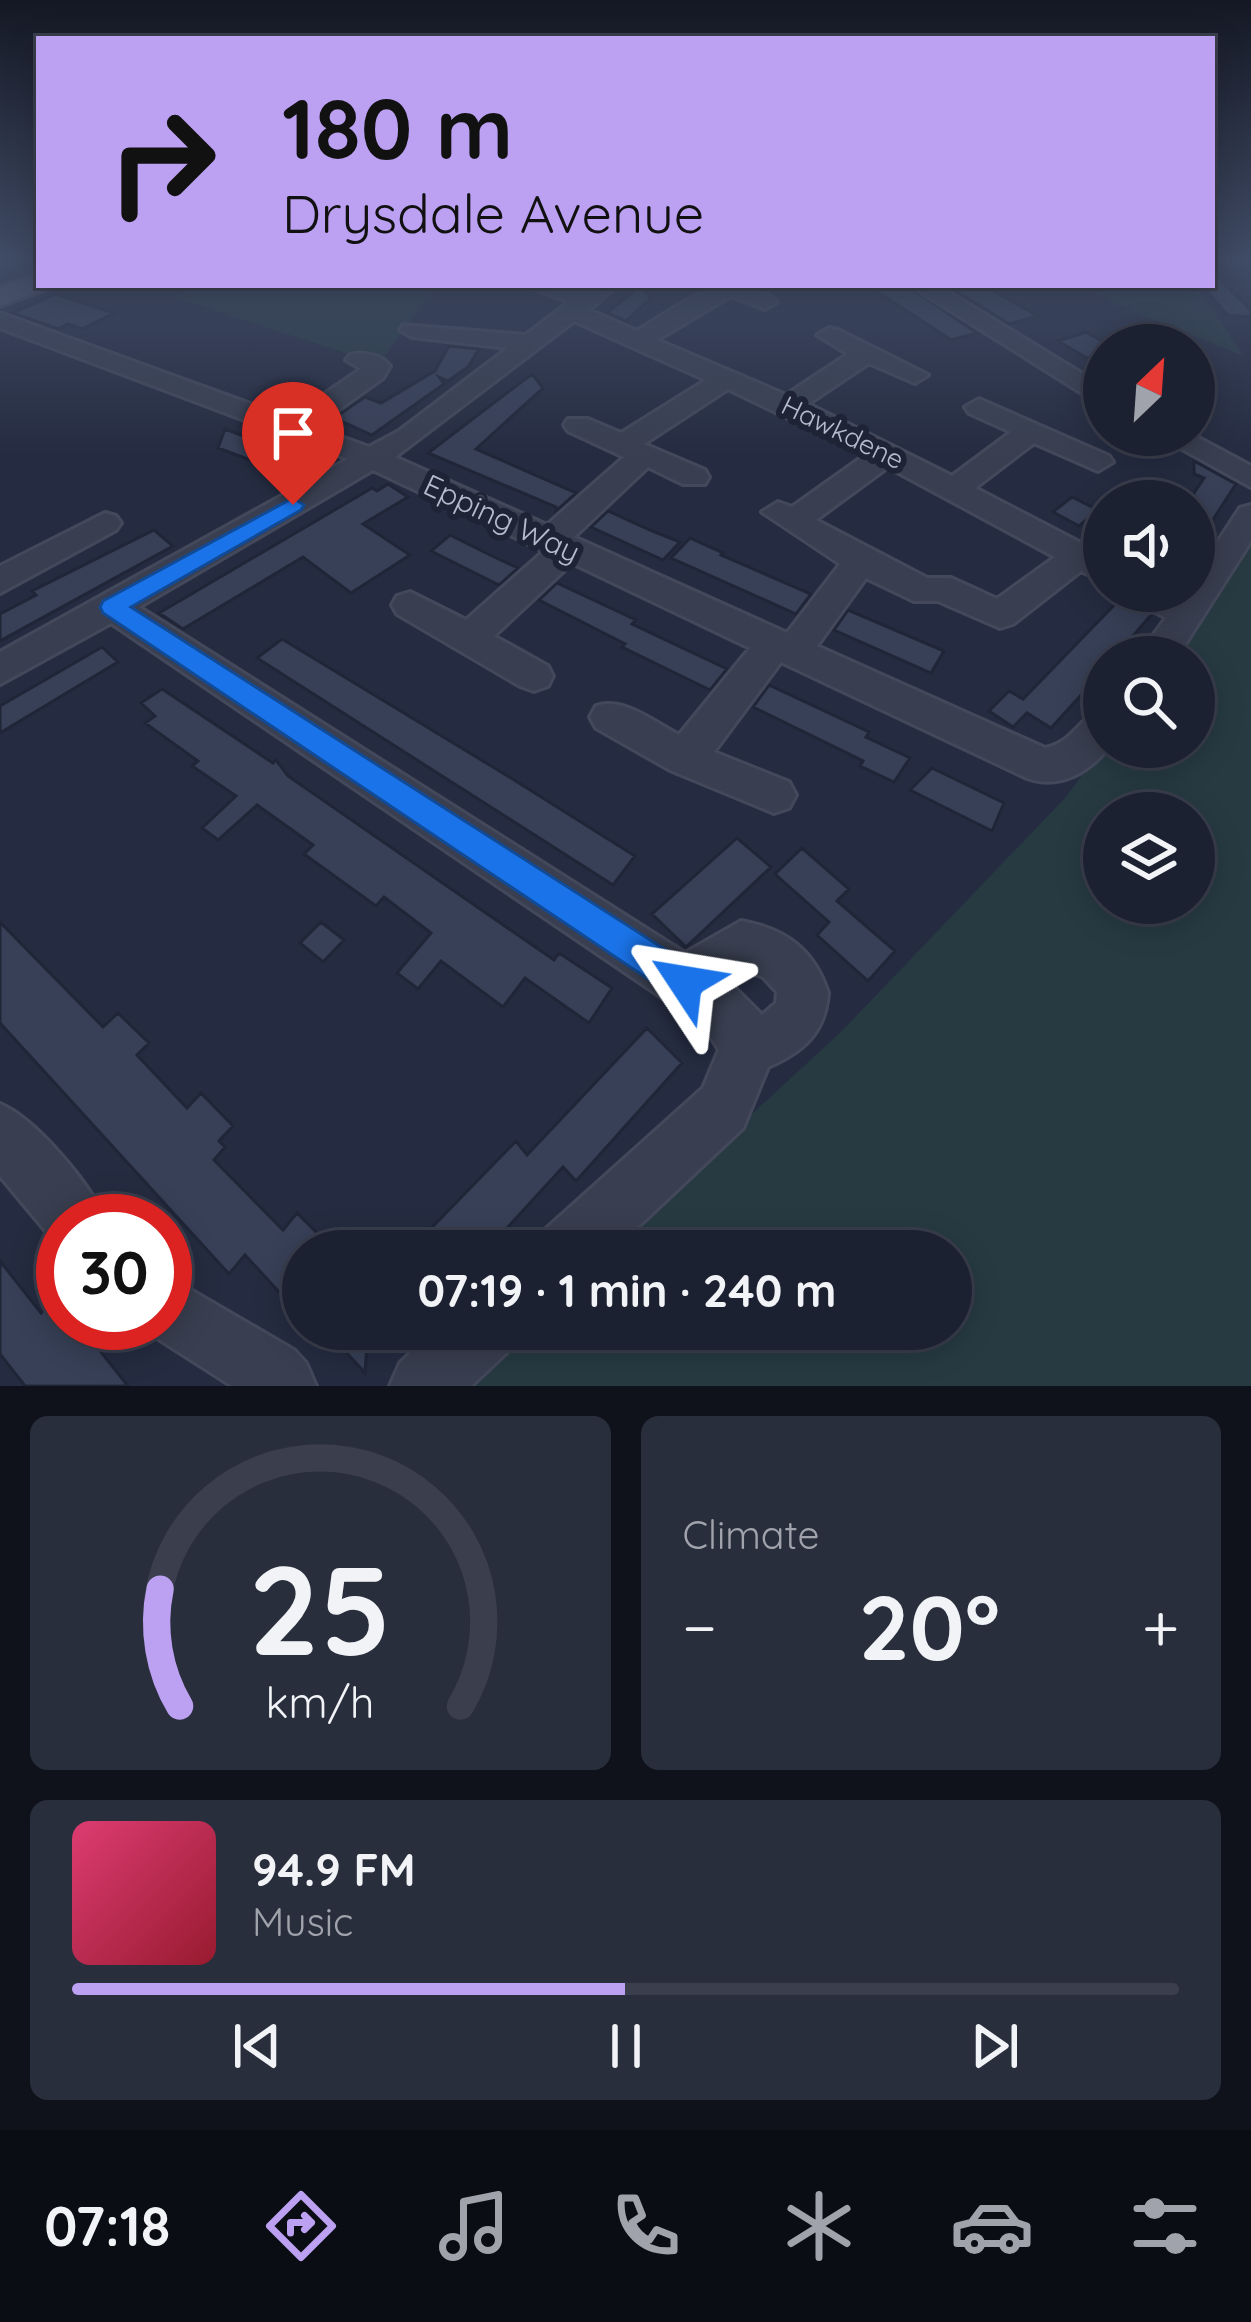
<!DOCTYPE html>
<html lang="en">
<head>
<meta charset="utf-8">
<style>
	:root { --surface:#1c2131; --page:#292e3d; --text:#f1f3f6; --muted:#a0a3ab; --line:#3a3e4d; --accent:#bca0f2 }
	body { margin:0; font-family:Quicksand,sans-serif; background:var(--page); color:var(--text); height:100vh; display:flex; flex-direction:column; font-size:45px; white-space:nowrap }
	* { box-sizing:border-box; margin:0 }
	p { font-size:39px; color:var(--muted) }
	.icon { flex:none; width:66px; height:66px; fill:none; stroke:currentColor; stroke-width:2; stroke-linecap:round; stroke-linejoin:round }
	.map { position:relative; height:1386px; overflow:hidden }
	.panel { display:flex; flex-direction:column; gap:30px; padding:30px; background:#0f121b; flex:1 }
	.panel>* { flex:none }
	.banner { position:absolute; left:36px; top:36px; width:1179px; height:252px; border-radius:0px; box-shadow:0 6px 30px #0003,0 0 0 3px var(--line); background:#bca0f2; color:#111; overflow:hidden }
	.needle { width:78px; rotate:25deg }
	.fabs { position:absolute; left:1083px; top:324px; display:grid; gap:24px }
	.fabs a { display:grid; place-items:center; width:132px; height:132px; border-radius:50%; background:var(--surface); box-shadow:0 6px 30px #0003,0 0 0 3px var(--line); font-size:60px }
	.speed { position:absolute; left:36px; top:1194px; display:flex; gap:24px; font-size:60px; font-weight:700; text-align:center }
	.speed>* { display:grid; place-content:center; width:156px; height:156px; border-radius:50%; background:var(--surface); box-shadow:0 6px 30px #0003,0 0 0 3px var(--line); line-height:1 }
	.speed .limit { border:18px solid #d22; background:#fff; color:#111 }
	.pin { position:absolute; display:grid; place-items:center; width:102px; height:102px; color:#fff; margin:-123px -51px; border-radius:50% 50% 50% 0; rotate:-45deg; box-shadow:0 0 12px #0007 }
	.pin .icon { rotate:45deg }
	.me { position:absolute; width:132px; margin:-66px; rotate:303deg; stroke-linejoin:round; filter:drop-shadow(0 0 9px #0008) }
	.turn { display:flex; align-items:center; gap:42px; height:252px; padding:0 48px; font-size:54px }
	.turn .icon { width:156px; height:156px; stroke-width:2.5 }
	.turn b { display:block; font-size:84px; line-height:102px }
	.big { font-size:90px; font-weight:700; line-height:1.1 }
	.panel .widget { flex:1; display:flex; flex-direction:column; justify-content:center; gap:18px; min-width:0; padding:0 42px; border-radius:18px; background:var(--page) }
	.panel .dial { align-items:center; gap:0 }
	.dial svg { height:312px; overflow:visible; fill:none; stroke:var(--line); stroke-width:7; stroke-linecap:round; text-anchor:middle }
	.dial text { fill:var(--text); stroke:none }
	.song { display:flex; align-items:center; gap:36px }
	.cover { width:144px; height:144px; border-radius:18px; background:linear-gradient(135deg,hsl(340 70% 55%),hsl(350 70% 35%)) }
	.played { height:12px; border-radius:6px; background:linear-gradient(90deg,var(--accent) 50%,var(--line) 50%) }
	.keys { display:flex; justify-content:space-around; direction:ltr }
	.heat { display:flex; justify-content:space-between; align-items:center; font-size:66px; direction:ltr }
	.panel .tiles { flex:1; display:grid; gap:30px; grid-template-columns:1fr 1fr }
	.widget:last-child { grid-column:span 2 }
	.trip { position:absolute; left:282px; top:1230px; width:690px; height:120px; border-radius:60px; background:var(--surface); box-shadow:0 6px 30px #0003,0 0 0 3px var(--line); font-weight:700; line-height:120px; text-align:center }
	.tab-bar { display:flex; height:192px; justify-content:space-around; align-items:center; background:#0b0d14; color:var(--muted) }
	.tab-bar .icon { width:84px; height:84px }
	.tab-bar .active { color:var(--accent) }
	.tab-bar b { font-size:54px; color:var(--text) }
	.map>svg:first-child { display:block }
	.green { fill:#273a42; fill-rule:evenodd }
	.building { fill:#374057; stroke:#202638; stroke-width:3 }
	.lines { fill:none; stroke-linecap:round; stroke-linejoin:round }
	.minor-casing { stroke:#43485a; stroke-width:6 }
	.major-casing { stroke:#43485a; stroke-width:6 }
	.minor { fill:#393f50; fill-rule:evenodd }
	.major { fill:#575e70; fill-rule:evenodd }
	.route { fill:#1a73e8; stroke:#114b97; stroke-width:3 }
	.labels { text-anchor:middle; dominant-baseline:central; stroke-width:12; stroke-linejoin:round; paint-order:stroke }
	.far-street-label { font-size:27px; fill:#b6bbcb; stroke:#1e2436 }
	.street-label { font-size:30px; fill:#b6bbcb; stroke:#1e2436 }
</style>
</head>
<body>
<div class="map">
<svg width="1251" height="1386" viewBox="0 0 1251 1386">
	<rect width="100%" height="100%" fill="#252c41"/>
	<path class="green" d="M200 285H437V289L427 297 379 364 174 297Z
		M1080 285H1195L1244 356 1134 312Z
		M1251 532V1386H462L519 1329H951V1251H603L842 1031 1065 798 1104 746 1194 747V657H1171ZM1104 813H1194V903H1104Z"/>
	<path class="building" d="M1212 272 1251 310V317L1227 315 1202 285H1212Z
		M867 285H906L977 333 951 340Z
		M946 285H983L1038 316 1009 324Z
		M640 286 651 298 626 321 607 313Z
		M55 294 114 313 82 329 68 324 58 329 13 313Z
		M1086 332 1109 345H1104V353L1087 358 1058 341Z
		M449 346 479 349 468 367 448 381 439 377 444 384 372 435 334 418 365 397 381 403 435 371Z
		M532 374 543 388 476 449 576 493 556 511V507L428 453Z
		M225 429 291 454 272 468 218 448Z
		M1194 461 1236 484 1194 549V493L1204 478 1194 474Z
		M388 484 408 497 363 524 410 555 351 593 303 557 183 629 159 613 372 488 377 491Z
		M1072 497 1098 510 1079 526 1053 512Z
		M608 511 650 530 680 542 663 560 591 527Z
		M154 530 173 546 0 641V614L36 595 32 591Z
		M450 535 490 555 518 568 499 585 431 551Z
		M690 538 723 553 721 555 811 594 796 614 671 558Z
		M557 583 636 620 632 624 727 669 710 690 622 647 625 644 539 600Z
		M1122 597 1151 615 1115 657H1104V670L1051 728 1027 713 1013 727 989 711 1009 691 1023 699Z
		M848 610 944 651 931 673 834 630Z
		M282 639 511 778 635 856 613 885 257 658Z
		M102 647 118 662 0 733V706Z
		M769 685 869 732 866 737 910 758 894 782 860 766 863 761 753 707Z
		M162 689 273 763 276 760 288 776 554 960 559 953 612 988 589 1023 525 978 503 1007 441 961 418 989 397 973 431 933 384 897 376 906 304 854 313 845 257 805 218 840 202 828 236 796 192 766 198 761 145 723 155 716 141 703Z
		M932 768 1004 803 992 831 910 790Z
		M737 838 771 867 686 947 652 914Z
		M802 848 849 889 837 901 895 951 868 981 817 935 829 922 775 874Z
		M0 922 103 1027 118 1013 149 1043 137 1055 187 1108 201 1093 233 1126 219 1141 225 1147 214 1160 283 1230 297 1213 335 1251H303V1318L245 1255 229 1274 0 1023Z
		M321 922 344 940 323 962 300 943Z
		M647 1028 682 1063 576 1181 563 1167 486 1251H409L516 1141 527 1155Z
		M0 1261 41 1313 57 1296 63 1304V1323H78L128 1386H25L0 1354Z
		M325 1329H368L365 1373Z"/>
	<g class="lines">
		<defs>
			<path id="minor" d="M525 285H561L583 291 591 285H617L589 310 637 331C678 307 732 260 777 302L765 309 731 296 657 340 786 395 848 354 817 335 829 328 838 330 928 375 915 383 869 363 808 404 952 476 1011 432 969 413 965 407 979 399 1109 456 1113 462 1098 471 1034 443 975 488 1104 555V581L1081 571 1013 624 1000 628 938 601H914L866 578 817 646 1045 748C1072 744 1080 716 1104 708V747H1109C1089 772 1060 790 1027 778L781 662 714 752 789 782 796 795 789 808 774 813 670 770 596 728 590 717 596 706C624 697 654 722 679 735L750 648 572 563 494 636 548 666 553 676 548 686 534 691 520 686 397 614 392 605 397 596 410 592 466 620 544 551 373 470 139 607 685 953 741 921C786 929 814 950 828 993 825 1033 803 1052 768 1067L743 1128 612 1251H538L546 1229 703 1088 719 1050 704 1026 111 623 0 684V652L348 459 0 328V313L289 418 361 369 346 360 350 355C362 351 382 355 390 366L383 378 314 427 369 447 399 431 508 348 412 337 400 330 403 325 526 335 569 302ZM574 321 706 380 621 433 588 419H568L564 425 568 431 624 457 547 525 395 457ZM728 389 865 455 792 507 778 502 762 512 840 564 787 633 574 537 648 467 683 484H705L709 477 705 470 644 444ZM888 467 1055 557 997 599 951 578H927L816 520ZM746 970 763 977 777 992 776 1003 762 1015 729 982Z
				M910 285H937L1104 387V407Z
				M1157 435H1193L1251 466V487Z
				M1251 505V541L1177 657H1137L1166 618 1134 600 1129 591 1183 595 1194 591V578L1240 508Z
				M105 513 116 516 121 523 116 530 0 593V566Z
				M0 1104C36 1119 91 1185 106 1221H63V1246L55 1242 0 1176Z
				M165 1275 294 1350 306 1363 316 1386H232L143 1329 140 1323H165Z
				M436 1329H516L507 1352 471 1386H390L400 1363Z"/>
			<path id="major" d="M39 274V285L49 288 0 306V287Z"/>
		</defs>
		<use href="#minor" class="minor-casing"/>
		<use href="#major" class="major-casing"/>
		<use href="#minor" class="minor"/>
		<use href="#major" class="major"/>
	</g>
	<linearGradient id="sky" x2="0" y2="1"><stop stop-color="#141824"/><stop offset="0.57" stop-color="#404b65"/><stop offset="1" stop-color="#404b65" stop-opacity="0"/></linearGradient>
	<rect width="1251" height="455" fill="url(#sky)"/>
	<path class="route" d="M293 498 304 505 301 510 131 607 697 970 703 982 697 995 685 1000 672 995 103 613 100 607 103 601Z"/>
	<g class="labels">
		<g class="far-street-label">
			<text transform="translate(843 432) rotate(26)">Hawkdene</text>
		</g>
		<g class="street-label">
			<text transform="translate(502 518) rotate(25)">Epping Way</text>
		</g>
	</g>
</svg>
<div class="fabs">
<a><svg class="needle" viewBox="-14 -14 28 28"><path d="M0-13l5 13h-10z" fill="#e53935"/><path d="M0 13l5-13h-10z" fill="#a0a3ab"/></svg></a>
<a><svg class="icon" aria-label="sound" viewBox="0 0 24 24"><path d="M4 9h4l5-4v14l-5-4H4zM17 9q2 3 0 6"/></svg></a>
<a><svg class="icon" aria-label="search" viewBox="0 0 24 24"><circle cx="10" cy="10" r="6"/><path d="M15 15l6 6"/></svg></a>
<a><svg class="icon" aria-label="layers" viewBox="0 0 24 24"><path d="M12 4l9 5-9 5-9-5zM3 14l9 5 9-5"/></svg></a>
</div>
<div class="speed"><div class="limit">30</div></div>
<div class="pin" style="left:293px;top:505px;background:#d93025"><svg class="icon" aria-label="arrive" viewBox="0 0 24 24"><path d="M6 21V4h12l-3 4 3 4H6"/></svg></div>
<svg class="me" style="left:685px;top:982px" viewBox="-20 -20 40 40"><path d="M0-17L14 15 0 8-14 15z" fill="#1a73e8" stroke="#fff" stroke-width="4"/></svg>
<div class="trip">07:19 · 1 min · 240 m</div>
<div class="banner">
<div class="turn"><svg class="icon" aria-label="right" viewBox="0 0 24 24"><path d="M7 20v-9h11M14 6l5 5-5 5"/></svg><div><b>180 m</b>Drysdale Avenue</div></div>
</div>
</div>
<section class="panel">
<div class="tiles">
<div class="widget dial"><svg viewBox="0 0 100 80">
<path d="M14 69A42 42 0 1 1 86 69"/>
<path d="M14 69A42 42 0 0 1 9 39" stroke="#bca0f2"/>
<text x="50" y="56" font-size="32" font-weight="700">25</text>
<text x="50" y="72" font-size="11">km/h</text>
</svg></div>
<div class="widget"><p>Climate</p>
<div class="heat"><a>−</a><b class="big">20°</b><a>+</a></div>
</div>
<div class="widget">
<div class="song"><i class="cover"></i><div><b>94.9 FM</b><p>Music</p></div></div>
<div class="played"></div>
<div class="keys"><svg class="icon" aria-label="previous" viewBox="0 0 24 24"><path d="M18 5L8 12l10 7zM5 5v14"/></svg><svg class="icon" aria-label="pause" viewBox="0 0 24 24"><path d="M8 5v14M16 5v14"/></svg><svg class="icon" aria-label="next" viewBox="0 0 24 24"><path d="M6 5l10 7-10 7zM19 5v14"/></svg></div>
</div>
</div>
</section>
<nav class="tab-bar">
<b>07:18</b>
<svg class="icon active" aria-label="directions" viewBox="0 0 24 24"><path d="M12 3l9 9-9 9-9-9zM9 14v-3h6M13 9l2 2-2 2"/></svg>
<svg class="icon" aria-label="music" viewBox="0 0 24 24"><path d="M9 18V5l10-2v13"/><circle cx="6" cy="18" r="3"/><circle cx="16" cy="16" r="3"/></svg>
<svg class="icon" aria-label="phone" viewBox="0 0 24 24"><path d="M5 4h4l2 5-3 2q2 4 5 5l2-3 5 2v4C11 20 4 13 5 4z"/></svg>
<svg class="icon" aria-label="climate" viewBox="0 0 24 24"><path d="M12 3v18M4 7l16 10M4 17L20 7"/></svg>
<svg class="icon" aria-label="car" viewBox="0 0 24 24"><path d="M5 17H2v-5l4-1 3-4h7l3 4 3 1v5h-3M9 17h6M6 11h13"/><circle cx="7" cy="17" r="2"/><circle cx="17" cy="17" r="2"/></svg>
<svg class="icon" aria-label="filters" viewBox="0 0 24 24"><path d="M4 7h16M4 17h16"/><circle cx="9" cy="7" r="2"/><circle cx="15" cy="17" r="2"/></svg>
</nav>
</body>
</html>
